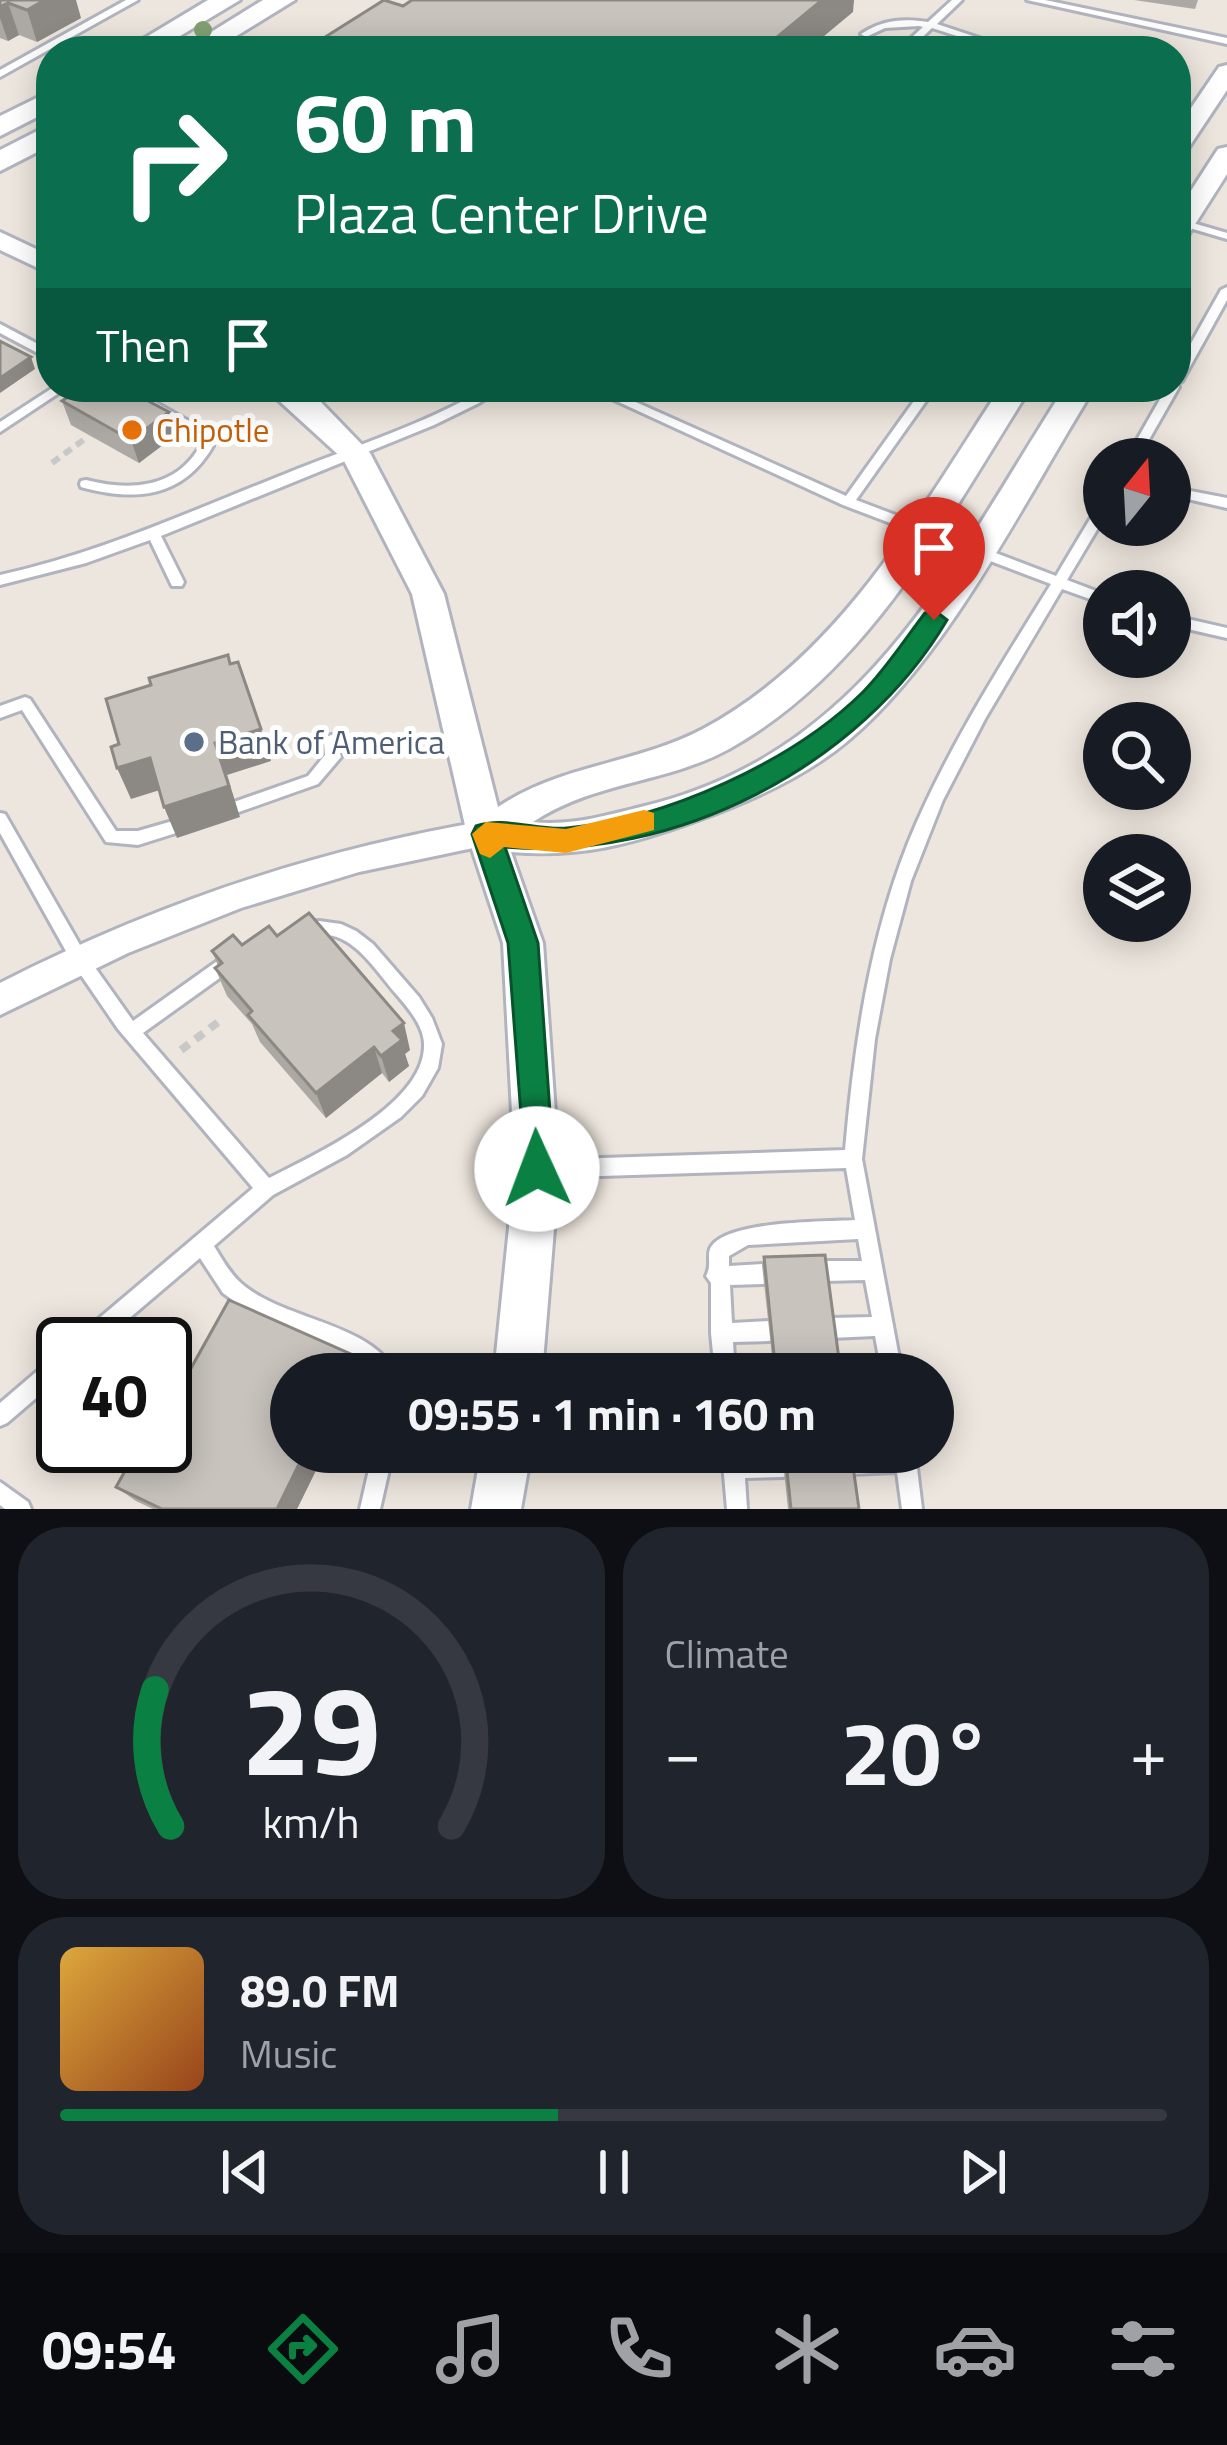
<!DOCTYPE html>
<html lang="en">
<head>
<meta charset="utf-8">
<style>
	:root { --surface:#171b24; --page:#20242c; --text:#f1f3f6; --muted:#9ea1a6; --line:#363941; --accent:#0b8043 }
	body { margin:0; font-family:"Titillium Web",sans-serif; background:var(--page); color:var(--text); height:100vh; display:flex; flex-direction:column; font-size:45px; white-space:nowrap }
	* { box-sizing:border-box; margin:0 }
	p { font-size:39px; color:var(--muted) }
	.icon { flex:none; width:66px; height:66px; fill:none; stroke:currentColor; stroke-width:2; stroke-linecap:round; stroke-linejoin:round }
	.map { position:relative; height:1509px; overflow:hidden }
	.details { display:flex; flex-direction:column; gap:18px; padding:18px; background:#0d0f14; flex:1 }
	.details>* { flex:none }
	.hud { position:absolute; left:36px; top:36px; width:1155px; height:366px; border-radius:48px; box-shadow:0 6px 30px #0003; background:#0b6e4f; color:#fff; overflow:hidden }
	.needle { width:78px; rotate:18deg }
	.controls { position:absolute; left:1083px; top:438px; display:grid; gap:24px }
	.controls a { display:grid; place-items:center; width:108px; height:108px; border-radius:50%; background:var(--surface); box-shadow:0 6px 30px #0003; font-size:60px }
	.speed { position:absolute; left:36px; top:1317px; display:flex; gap:24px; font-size:60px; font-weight:700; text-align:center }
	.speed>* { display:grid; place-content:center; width:156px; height:156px; border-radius:50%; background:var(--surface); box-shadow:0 6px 30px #0003; line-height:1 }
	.speed .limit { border:6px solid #111; border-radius:18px; background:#fff; color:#111 }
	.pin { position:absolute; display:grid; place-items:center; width:102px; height:102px; color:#fff; margin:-123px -51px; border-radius:50% 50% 50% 0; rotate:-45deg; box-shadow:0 0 12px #0007 }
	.pin .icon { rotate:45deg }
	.me { position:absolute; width:132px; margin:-66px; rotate:358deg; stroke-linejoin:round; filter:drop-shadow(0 0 9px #0008) }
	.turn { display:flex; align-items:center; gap:42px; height:252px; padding:0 60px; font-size:54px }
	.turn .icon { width:156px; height:156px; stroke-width:2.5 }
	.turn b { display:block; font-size:84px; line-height:102px }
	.then { display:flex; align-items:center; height:114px; padding:0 60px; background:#0003; gap:24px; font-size:45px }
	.big { font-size:90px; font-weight:700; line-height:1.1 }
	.details .card { flex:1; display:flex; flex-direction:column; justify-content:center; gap:18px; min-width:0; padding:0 42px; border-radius:48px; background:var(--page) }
	.details .dial { align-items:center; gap:0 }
	.dial svg { height:312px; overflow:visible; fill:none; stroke:var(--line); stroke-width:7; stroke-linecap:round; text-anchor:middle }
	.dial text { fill:var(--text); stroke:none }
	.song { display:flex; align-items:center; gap:36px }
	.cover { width:144px; height:144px; border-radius:18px; background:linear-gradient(135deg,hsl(40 70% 55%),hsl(20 70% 35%)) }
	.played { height:12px; border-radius:6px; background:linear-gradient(90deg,var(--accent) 45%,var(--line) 45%) }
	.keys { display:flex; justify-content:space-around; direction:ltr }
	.heat { display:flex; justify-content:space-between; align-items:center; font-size:66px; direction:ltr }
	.details .tiles { flex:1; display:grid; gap:18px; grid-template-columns:1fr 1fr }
	.card:last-child { grid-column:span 2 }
	.trip { position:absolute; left:270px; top:1353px; width:684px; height:120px; border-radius:60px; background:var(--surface); box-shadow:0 6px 30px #0003; font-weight:700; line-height:120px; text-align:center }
	.tabs { display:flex; height:192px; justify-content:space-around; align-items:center; background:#090b0e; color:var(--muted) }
	.tabs .icon { width:84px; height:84px }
	.tabs .on { color:var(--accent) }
	.tabs b { font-size:54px; color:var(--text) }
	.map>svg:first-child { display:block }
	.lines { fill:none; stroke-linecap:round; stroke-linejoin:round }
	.service-casing { stroke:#b1b4bf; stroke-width:6 }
	.minor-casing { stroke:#b1b4bf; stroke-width:6 }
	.tertiary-casing { stroke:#b1b4bf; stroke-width:6 }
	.secondary-casing { stroke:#b1b4bf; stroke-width:6 }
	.path-far1 { stroke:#c8c8c8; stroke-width:6; stroke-dasharray:9 6; stroke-linecap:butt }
	.path { stroke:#c8c8c8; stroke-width:8; stroke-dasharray:10 8; stroke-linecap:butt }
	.service { fill:#fff; fill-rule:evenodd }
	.minor { fill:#fff; fill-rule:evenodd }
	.tertiary { fill:#fff; fill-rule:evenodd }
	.secondary { fill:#fff; fill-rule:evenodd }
	.tree { fill:#83a173 }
	.wall { fill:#aca8a3 }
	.shaded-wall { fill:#8c8884 }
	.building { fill:#c8c3bd; stroke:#8c8884; stroke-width:3 }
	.route { fill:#0b8043; stroke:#07532c; stroke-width:3 }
	.slow { fill:#f59e0b }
	.food-dot { fill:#e8710a; stroke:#fff; stroke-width:4.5 }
	.service-dot { fill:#5c6f8a; stroke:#fff; stroke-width:4.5 }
	.labels { text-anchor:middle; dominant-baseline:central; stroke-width:10; stroke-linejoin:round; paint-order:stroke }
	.food-label { font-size:33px; fill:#c56008; stroke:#fff; text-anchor:start }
	.service-label { font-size:33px; fill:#4e5e75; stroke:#fff; text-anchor:start }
</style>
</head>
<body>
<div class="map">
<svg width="1227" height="1509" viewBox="0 0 1227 1509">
	<rect width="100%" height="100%" fill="#ede6de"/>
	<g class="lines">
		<defs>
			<path id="service" d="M126 0H138L0 77V70Z
				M952 0H962L937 24 1018 51H1004L932 28 908 51H897L923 27 919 26 885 28 866 37 861 34C882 20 903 18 928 22Z
				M1027 0H1045L1227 38V44Z
				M1176 218 1227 233V239L1176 224Z
				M1227 287V300L1182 381 1177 384 1179 387 1138 459H1126L1167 387H1176V370L1221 290Z
				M0 324 51 351V360L0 333Z
				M54 387H68L0 432V422Z
				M113 387H128L196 425 213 446C183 498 135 502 81 487L80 484 81 481 86 480C129 491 176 489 200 446L188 431Z
				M488 387H503L479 403 434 425 161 536 184 582 182 586H172L150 540 86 563 0 585V575C100 553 191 511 285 474 354 446 424 425 488 387Z
				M586 387H602L846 496 924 387H936L856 500 1056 576 1099 504 1104 502V518L1067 580 1104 594V604L1062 589 985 719 943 800 911 881 890 959 875 1039 862 1159 902 1374H882L875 1336 831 1338 824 1335 821 1328 824 1321 831 1318 872 1317 865 1280 824 1281 817 1278 814 1271 817 1264 824 1261H862L858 1239 748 1245 729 1256V1266L763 1264 770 1267 773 1274 770 1281 763 1284 730 1285 732 1323 769 1321 776 1324 779 1331 776 1338 769 1341 733 1342 735 1374H715L711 1333V1283L706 1276C712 1265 707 1258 710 1249 722 1220 826 1222 855 1220L846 1168 540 1178 534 1175 531 1169 534 1163 540 1160 845 1150C854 1047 869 941 908 843 945 752 999 668 1051 584L843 505Z
				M1170 487 1227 498V508L1170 495Z
				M1170 615 1227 628V638L1170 625Z
				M25 697 30 699 116 831H138L190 816 195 817 198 822 195 827 138 845 106 842 22 710 0 718V706Z
				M331 735 336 737 341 757 318 784 219 819 214 817 211 813 214 809 308 776 325 755 324 741 326 737Z
				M0 813 5 814 84 952 133 1021 223 957 229 955 235 957 237 962 235 967 143 1033 269 1178C314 1155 427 1104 424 1043 423 1025 408 1008 397 995 380 976 362 946 337 937 325 933 312 936 300 934L298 929 300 924 319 921 341 924 356 931 373 944 419 997 432 1018 442 1044 438 1068 422 1096 401 1117 347 1155 273 1195 214 1246C222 1259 230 1274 242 1284 285 1321 370 1322 397 1374H373L347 1354 246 1310 223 1293 200 1258 99 1344H74L77 1337 253 1188 118 1029 72 962 0 833Z
				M63 1352V1375L7 1423 0 1426V1403L56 1355Z
				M373 1452H393L380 1509H360Z
				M722 1452H742L743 1458 783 1457 790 1460 793 1467 790 1474 783 1477 745 1478 747 1509H727Z
				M915 1452 922 1509H902L897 1472 849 1474 842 1471 839 1464 842 1457 849 1454Z
				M0 1482 28 1502 31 1509H5L0 1505Z"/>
			<path id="minor" d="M486 821 497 825 502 834 497 843 359 872 241 908 128 953 0 1015V983C155 904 315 850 486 821Z"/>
			<path id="tertiary" d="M1227 65V90L1185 153 1176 155V130L1219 67Z
				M1227 147V174L1185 240 1176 242V214L1218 149Z
				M0 232 51 256V274L0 250Z
				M264 387H300L315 396 370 453 444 594 498 807C562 764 637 764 703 729 841 655 918 513 1001 387H1031C947 519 870 670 729 749 667 783 592 782 533 822 571 826 604 816 641 807 867 753 950 566 1065 387H1095C1025 499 950 654 850 739 807 776 751 801 698 820 633 844 580 858 511 852L543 943 559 1169 542 1374H494L515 1169 503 943 467 834 412 594 343 459Z
				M481 1452H531L521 1509H471Z"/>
			<path id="secondary" d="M208 0H240L155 51H123Z
				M263 0H295L212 51 187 47Z
				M51 91V110L0 136V116Z
				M51 124V145L0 171V150Z"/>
		</defs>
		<use href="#service" class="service-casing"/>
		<use href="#minor" class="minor-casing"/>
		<use href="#tertiary" class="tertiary-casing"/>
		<use href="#secondary" class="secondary-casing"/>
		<path class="path-far1" d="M52 463 86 438"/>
		<path class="path" d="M181 1050 221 1020
			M150 1323 180 1364"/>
		<use href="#service" class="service"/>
		<use href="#minor" class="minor"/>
		<use href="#tertiary" class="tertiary"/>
		<use href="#secondary" class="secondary"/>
	</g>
	<circle class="tree" cx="203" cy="30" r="9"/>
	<path class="wall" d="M0 0 81 18 37 42 19 35 8 41 0 38Z
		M1134 0H1198L1195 9Z
		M62 401 169 412 176 435 139 463 71 425Z
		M277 936 410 1050 405 1054 409 1066 389 1082 382 1073 326 1118 260 1042 252 1024 227 996 215 968 218 966 212 951Z
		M764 1257 841 1374H774L762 1265Z
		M363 1374 297 1509H153L136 1501 116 1487Z
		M782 1452H851L859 1509H788Z"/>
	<path class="shaded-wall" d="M45 0H76L81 18 37 42 27 10Z
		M822 0H854L853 12 806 51H760Z
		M8 3 19 35 8 41 0 18V7Z
		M31 357 35 369 0 393V378Z
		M169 412 176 435 139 463 131 440Z
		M261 729 271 761 227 775 240 817 177 838 164 807 215 743Z
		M150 758 163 789 131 799 117 768Z
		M404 1023 410 1050 405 1054 409 1066 389 1082 381 1056 393 1031Z
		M374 1047 382 1073 326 1118 316 1093Z
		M353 1355 363 1374H344Z
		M305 1452H325L297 1509H277Z"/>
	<path class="building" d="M0 0H45L27 10 8 3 0 7Z
		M384 0 403 6 412 0H822L760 51H303Z
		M0 341 31 357 0 378Z
		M83 387H122L169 412 131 440 62 401Z
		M228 655 230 664 238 662 261 729 215 743 229 786 164 807 150 758 117 768 111 747 119 744 106 699 151 685 149 678Z
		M309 913 404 1023 393 1031 402 1040 381 1056 374 1047 316 1093 248 1015 252 1011 215 968 222 963 212 951 233 935 242 945 269 926 277 936Z
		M825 1255 841 1374H776L764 1257Z
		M229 1300 353 1355 344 1374H291V1452H305L277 1509H162L116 1487 139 1446H165V1415Z
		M785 1452H851L859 1509H791Z"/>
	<path class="route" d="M934 610 947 620C861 766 674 862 505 847L538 943 554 1169 549 1181 537 1186 526 1181 508 943 472 834 476 826C505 816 538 831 567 828 666 819 792 762 863 692 886 669 905 639 925 613Z"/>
	<path class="slow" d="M644 810 654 813V830L566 853 504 847 490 858 480 854 472 834 486 822 566 829Z"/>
	<circle class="food-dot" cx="132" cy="430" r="12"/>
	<circle class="service-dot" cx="194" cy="742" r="12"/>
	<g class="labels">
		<g class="food-label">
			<text x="156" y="430">Chipotle</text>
		</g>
		<g class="service-label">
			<text x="218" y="742">Bank of America</text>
		</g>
	</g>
</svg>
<div class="controls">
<a><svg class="needle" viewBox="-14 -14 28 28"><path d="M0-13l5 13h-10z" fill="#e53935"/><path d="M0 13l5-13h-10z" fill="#9ea1a6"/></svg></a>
<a><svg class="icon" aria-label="sound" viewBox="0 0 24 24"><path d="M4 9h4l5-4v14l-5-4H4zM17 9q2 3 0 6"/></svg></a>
<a><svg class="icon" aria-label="search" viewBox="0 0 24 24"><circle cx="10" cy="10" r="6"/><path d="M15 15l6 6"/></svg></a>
<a><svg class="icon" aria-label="layers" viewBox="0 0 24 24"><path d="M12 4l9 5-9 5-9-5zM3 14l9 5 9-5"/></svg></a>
</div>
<div class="speed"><div class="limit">40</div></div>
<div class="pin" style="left:934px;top:620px;background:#d93025"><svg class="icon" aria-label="arrive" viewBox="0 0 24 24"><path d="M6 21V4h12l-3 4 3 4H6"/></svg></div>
<svg class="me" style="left:537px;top:1169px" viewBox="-20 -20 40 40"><circle r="19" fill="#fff"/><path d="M0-13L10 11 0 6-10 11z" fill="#0b8043"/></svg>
<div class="trip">09:55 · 1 min · 160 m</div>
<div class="hud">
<div class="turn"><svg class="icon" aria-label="right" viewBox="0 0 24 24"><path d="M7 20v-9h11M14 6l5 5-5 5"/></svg><div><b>60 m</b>Plaza Center Drive</div></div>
<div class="then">Then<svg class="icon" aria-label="arrive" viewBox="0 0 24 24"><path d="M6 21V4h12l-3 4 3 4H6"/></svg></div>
</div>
</div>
<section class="details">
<div class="tiles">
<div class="card dial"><svg viewBox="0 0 100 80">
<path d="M14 69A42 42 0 1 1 86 69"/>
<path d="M14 69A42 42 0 0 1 10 34" stroke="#0b8043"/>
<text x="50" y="56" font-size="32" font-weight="700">29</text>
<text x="50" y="72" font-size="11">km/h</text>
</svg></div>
<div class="card"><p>Climate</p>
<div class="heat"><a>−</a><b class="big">20°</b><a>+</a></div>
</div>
<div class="card">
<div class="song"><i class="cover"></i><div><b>89.0 FM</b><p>Music</p></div></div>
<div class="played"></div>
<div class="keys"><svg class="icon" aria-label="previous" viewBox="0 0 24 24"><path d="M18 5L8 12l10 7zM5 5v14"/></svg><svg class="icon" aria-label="pause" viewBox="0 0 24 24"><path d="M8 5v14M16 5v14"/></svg><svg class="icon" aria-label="next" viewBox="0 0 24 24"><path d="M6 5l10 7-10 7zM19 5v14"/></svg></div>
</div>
</div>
</section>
<nav class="tabs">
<b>09:54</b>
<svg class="icon on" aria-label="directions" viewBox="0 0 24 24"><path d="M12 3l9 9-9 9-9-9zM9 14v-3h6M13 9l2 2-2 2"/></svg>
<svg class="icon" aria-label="music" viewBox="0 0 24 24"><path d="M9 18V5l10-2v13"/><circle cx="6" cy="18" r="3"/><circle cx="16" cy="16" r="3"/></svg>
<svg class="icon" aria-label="phone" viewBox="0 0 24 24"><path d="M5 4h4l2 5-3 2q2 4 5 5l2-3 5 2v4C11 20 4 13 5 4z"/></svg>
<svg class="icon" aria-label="climate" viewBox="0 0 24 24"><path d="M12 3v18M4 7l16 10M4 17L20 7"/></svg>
<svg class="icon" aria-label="car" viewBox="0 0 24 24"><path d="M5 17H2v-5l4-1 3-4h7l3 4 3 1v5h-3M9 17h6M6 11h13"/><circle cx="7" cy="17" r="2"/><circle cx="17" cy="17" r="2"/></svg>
<svg class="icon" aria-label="filters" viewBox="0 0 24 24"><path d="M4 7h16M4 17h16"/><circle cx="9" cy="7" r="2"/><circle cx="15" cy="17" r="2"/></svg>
</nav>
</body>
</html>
